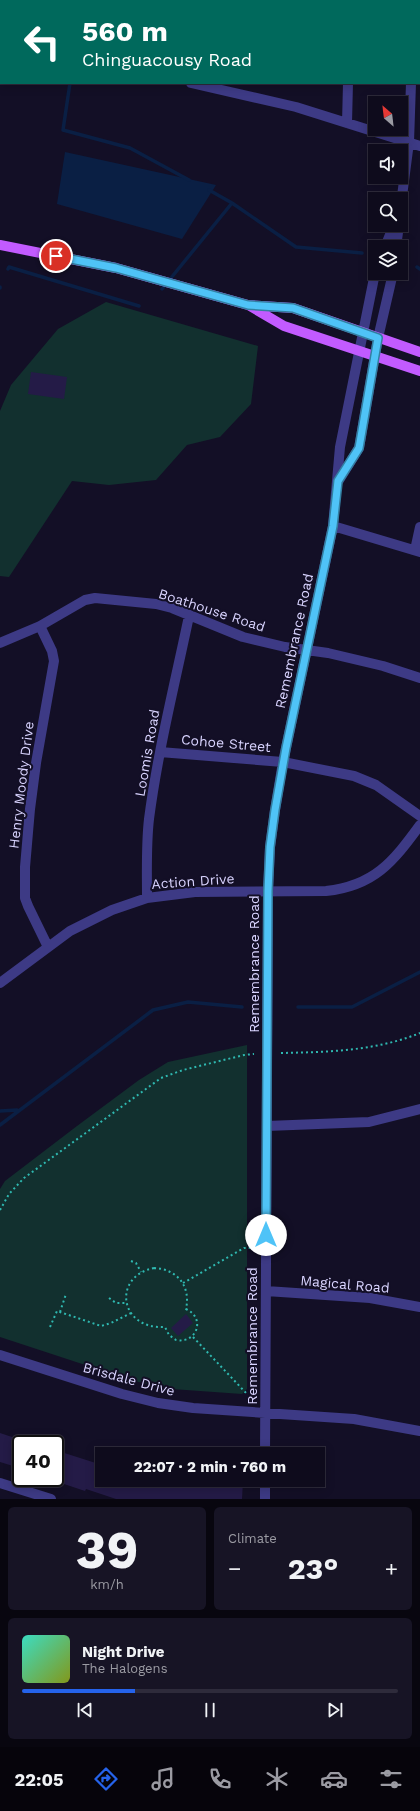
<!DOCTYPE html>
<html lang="en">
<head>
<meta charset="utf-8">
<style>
	:root { --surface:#0e0b1c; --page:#171425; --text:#f1f3f6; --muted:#9b9ba3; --line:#2e2b3b; --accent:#2563eb }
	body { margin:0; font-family:"Work Sans",sans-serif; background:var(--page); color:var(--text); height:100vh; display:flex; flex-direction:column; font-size:15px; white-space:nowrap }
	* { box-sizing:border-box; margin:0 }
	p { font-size:13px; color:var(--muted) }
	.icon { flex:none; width:22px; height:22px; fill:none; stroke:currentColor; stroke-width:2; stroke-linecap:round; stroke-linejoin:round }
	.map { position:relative; height:1499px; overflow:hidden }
	.drawer { display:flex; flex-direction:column; gap:8px; padding:8px; background:#08060f; flex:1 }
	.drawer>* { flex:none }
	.top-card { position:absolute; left:0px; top:0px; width:420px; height:84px; box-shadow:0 2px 10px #0003,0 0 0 1px var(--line); background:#00695c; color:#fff; overflow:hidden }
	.needle { width:26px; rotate:332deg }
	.tools { position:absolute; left:368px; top:96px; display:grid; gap:8px }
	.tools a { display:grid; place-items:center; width:40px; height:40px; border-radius:0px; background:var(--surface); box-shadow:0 2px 10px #0003,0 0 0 1px var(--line); font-size:20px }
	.speed { position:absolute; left:12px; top:1435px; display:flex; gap:8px; font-size:20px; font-weight:700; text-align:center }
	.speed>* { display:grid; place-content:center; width:52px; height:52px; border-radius:50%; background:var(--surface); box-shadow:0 2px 10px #0003,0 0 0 1px var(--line); line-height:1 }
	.speed .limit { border:2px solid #111; border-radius:6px; background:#fff; color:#111 }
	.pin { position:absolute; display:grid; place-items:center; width:34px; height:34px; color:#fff; margin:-17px; border:2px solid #fff; border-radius:50%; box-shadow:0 1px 4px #0007 }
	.me { position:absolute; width:44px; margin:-22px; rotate:0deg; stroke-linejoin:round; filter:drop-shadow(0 0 3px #0008) }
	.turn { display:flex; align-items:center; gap:14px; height:84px; padding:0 16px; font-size:18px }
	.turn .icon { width:52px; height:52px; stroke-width:2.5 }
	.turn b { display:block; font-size:28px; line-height:34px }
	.big { font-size:30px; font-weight:700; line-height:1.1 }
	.drawer .card { flex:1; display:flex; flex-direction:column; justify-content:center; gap:6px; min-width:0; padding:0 14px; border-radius:6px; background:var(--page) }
	.drawer .dial { align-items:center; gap:0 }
	.dial b { font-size:52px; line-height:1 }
	.song { display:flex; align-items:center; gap:12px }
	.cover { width:48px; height:48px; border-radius:6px; background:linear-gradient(135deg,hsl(170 70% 55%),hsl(70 70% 35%)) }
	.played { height:4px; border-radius:2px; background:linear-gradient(90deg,var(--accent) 30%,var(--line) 30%) }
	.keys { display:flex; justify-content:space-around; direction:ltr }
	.heat { display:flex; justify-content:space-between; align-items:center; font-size:22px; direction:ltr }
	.drawer .tiles { flex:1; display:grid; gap:8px; grid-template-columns:1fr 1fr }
	.card:last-child { grid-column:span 2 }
	.trip { position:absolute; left:95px; top:1447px; width:230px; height:40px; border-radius:0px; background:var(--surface); box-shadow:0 2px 10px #0003,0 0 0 1px var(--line); font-weight:700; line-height:40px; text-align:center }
	.menu { display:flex; height:64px; justify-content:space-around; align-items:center; background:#06040b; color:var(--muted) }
	.menu .icon { width:28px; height:28px }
	.menu .active { color:var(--accent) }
	.menu b { font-size:18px; color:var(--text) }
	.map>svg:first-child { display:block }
	.green { fill:#12302f }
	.water { fill:#0a1f44 }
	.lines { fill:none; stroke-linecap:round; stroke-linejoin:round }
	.stream { stroke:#0a1f44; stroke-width:3.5 }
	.building { fill:#241b47 }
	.path { stroke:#2fb8b0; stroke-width:2; stroke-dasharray:2 3; stroke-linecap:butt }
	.minor { stroke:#3d3a85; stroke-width:10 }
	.major { stroke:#c25bff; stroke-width:10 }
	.route-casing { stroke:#337fa1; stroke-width:10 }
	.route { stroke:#4fc3f7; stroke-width:7 }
	.labels { text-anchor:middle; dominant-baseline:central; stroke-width:4; stroke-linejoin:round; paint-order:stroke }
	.street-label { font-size:14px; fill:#d9d4ff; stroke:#130f26 }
</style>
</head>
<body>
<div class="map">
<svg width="420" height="1499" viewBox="0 0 420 1499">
	<rect width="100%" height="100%" fill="#130f26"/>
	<path class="green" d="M106 302 258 346 251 404 220 437 187 445 156 480 109 485 72 481 9 577 0 576V411L11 385 58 329Z
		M247 1045V1389L242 1394 172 1389 134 1381 0 1337V1189L5 1181 77 1126 139 1080 168 1062Z"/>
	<path class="water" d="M65 152 216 185 182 239 57 204Z"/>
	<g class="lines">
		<path class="stream" d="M48 0 51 1
			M61 0V1
			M54 1 56 0
			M70 83 63 130 130 148 189 180
			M209 190 232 203 296 247 362 253
			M417 267 420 269
			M8 269 9 267 139 306
			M0 288V287
			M162 289 232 203
			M298 1007H352L420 972
			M0 1111 17 1110
			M0 1125 153 1010 188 1002 242 1007"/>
	</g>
	<path class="building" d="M31 372 67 377 64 399 28 394Z
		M186 1314 193 1323 178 1336 171 1328Z
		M0 1433 21 1440V1465L14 1463 13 1466 0 1462Z
		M55 1450 102 1465V1480H144L169 1485 170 1480 234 1485V1480L243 1481 242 1499H116L86 1489 85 1491 55 1481Z"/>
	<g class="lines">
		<path class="path" d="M281 1053C328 1052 376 1051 420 1033
			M0 1210 9 1194 24 1178 161 1078 183 1070 244 1055 254 1054
			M131 1261 136 1263 141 1272
			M154 1268C177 1269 191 1286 186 1309 206 1318 197 1344 176 1340L169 1335 165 1327C119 1330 112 1276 154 1268Z
			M183 1283 244 1248H257
			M109 1298 116 1303H126
			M60 1312 66 1294
			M50 1327 57 1311 101 1326 111 1323 131 1313
			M193 1337 247 1394"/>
		<path class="minor" d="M368 0 399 1
			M136 1V0
			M350 1V0
			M414 1V0
			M191 83 296 107 420 146
			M347 123 348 83
			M401 204 409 142 411 83
			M385 247 394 225
			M396 247 399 225
			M339 480 359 448 378 338 393 273
			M333 526 420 552
			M415 550 420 527
			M40 626 52 651 54 661 36 763 30 809 25 867V898L28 906 48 947
			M0 643 40 626 85 600 95 598 156 604 172 608 243 637 285 647 328 653 383 666 420 678
			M160 752 283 762 354 776 376 785 420 816
			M147 898C147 872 146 845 149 819 158 750 175 683 189 616
			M0 983 70 931 112 910 147 898 195 892 326 891C374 886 393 862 420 825
			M267 1126 369 1122 420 1109
			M266 1291 370 1298 420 1307
			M0 1355 122 1394 158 1403 193 1408 354 1419 420 1431
			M265 1454 268 891 270 847 275 810 283 762 333 526 340 447 375 273
			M0 1483 51 1499
			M265 1499V1480"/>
		<path class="major" d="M0 245 116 268 248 305 293 308 420 352
			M250 306 284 326 420 371"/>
	</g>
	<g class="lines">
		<defs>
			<path id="route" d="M56 256 116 268 248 305 293 308 378 338 359 448 338 481 333 526 286 748 275 810 270 847 268 891 266 1235"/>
		</defs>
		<use href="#route" class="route-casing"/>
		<use href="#route" class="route"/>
	</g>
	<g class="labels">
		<g class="street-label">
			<text transform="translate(212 610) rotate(18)">Boathouse Road</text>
			<text transform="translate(294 641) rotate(-78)">Remembrance Road</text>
			<text transform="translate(226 743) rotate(5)">Cohoe Street</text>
			<text transform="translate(147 753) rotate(-80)">Loomis Road</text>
			<text transform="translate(21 785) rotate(-83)">Henry Moody Drive</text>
			<text transform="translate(193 881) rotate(-4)">Action Drive</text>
			<text transform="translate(254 964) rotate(-90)">Remembrance Road</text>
			<text transform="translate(345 1284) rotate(5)">Magical Road</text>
			<text transform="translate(252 1336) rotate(-90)">Remembrance Road</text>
			<text transform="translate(129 1379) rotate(15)">Brisdale Drive</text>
		</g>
	</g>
</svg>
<div class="tools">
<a><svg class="needle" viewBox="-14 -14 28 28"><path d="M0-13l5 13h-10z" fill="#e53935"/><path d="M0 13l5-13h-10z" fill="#9b9ba3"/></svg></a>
<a><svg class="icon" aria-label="sound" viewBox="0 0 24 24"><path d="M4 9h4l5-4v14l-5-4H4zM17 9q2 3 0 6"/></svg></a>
<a><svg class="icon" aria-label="search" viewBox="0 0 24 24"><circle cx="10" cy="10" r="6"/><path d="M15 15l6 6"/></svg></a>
<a><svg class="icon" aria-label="layers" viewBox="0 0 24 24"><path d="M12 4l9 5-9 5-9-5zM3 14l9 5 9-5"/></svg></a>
</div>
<div class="speed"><div class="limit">40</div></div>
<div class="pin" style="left:56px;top:256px;background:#d93025"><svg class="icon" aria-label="arrive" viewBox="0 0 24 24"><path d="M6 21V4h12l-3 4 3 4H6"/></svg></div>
<svg class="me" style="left:266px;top:1235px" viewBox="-20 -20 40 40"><circle r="19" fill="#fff"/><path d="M0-13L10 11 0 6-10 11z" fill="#4fc3f7"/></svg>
<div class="trip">22:07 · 2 min · 760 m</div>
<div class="top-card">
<div class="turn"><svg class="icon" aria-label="left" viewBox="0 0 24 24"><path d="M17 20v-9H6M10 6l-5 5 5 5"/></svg><div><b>560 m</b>Chinguacousy Road</div></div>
</div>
</div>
<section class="drawer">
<div class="tiles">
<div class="card dial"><b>39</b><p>km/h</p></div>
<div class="card"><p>Climate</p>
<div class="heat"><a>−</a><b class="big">23°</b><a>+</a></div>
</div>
<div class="card">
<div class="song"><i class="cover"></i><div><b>Night Drive</b><p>The Halogens</p></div></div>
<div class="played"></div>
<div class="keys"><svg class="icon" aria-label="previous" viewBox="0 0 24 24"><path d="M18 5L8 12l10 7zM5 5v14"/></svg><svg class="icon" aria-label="pause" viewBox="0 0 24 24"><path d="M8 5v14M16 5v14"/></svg><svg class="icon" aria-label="next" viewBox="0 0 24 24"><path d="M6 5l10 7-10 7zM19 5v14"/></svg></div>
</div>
</div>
</section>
<nav class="menu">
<b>22:05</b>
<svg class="icon active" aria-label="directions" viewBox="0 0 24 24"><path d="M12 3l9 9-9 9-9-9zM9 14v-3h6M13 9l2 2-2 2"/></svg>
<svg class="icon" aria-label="music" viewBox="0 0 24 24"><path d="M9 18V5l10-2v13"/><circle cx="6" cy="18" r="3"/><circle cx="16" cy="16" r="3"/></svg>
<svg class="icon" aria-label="phone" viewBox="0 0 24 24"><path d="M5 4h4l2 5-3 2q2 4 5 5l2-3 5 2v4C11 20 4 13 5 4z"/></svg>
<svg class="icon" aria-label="climate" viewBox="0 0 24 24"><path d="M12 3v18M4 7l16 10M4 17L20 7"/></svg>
<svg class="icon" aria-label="car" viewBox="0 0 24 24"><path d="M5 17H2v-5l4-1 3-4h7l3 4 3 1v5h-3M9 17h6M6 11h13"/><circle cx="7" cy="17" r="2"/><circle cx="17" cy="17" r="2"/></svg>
<svg class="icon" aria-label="filters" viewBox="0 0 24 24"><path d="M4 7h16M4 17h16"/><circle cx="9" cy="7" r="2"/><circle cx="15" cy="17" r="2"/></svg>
</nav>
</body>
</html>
